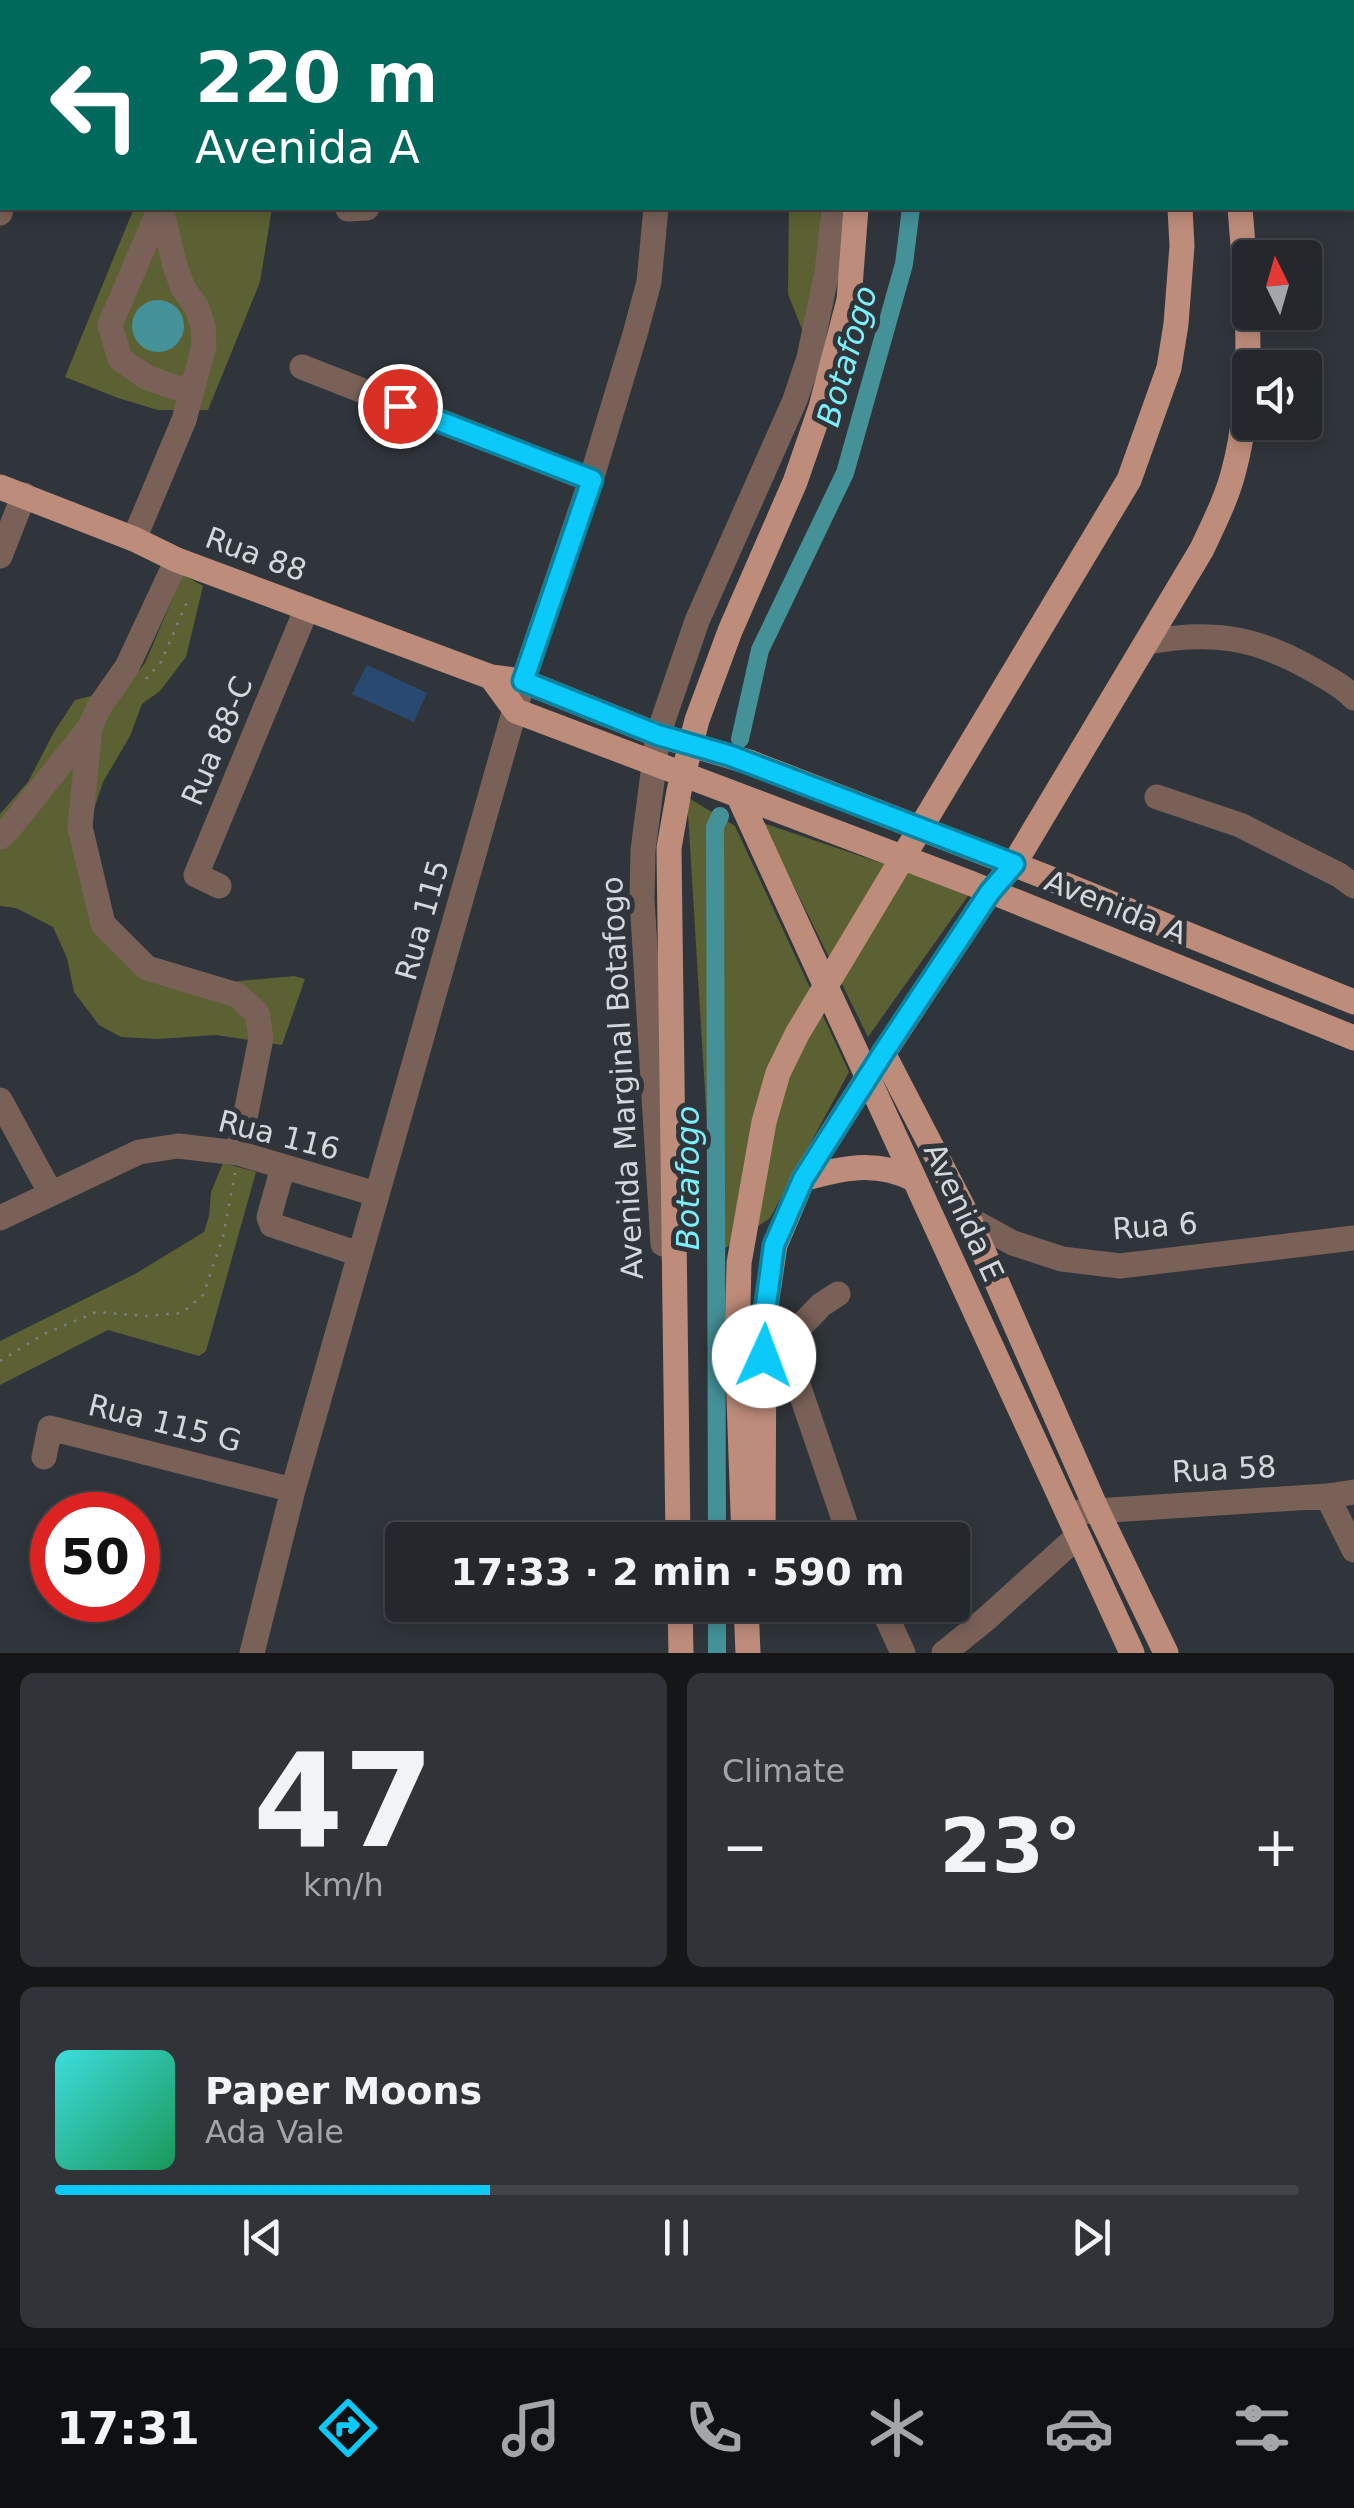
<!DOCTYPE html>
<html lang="en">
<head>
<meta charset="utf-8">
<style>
	:root { --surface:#24282c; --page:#303438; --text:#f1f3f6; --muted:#a3a6a9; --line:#414448; --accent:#0bcafa }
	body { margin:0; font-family:"DejaVu Sans",sans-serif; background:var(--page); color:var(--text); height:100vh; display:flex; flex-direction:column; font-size:38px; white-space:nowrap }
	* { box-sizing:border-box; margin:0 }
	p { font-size:32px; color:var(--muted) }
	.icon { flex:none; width:55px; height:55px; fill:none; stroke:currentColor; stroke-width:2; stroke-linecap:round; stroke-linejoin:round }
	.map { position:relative; height:1653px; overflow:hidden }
	.sheet { display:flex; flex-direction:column; gap:20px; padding:20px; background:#141618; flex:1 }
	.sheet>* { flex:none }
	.guide { position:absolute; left:0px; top:0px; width:1355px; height:210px; box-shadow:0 5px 15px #0003,0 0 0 2px var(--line); background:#00695c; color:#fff; overflow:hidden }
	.needle { width:65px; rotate:355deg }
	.controls { position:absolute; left:1232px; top:240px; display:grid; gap:20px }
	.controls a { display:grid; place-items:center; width:90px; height:90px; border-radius:10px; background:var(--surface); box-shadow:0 5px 15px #0003,0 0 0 2px var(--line); font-size:50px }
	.speed { position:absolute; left:30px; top:1492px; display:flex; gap:20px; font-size:50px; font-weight:700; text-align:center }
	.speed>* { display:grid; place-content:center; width:130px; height:130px; border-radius:50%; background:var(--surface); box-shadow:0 5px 15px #0003,0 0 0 2px var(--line); line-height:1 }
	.speed .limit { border:15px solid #d22; background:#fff; color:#111 }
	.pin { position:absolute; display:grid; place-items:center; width:85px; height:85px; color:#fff; margin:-42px; border:5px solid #fff; border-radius:50%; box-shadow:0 2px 10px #0007 }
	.me { position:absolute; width:110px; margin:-55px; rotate:2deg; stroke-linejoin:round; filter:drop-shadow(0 0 8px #0008) }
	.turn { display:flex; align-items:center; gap:35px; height:210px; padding:0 30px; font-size:45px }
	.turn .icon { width:130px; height:130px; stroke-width:2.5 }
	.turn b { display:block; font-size:70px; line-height:85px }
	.big { font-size:75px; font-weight:700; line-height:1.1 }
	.sheet .card { flex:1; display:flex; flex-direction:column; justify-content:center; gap:15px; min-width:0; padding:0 35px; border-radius:15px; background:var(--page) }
	.sheet .dial { align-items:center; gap:0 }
	.dial b { font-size:130px; line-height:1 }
	.song { display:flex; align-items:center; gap:30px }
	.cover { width:120px; height:120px; border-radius:15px; background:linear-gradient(135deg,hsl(180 70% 55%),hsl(150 70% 35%)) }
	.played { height:10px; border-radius:5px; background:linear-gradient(90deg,var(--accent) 35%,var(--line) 35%) }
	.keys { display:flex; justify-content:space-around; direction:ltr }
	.heat { display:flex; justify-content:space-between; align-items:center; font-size:55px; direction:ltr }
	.sheet .tiles { flex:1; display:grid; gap:20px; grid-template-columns:1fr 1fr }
	.card:last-child { grid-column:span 2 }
	.trip { position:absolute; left:385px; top:1522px; width:585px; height:100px; border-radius:10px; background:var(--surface); box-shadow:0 5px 15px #0003,0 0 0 2px var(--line); font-weight:700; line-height:100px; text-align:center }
	.tab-bar { display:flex; height:160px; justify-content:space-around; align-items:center; background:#0e1012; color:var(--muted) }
	.tab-bar .icon { width:70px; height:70px }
	.tab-bar .active { color:var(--accent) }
	.tab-bar b { font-size:45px; color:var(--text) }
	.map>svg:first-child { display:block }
	.green { fill:#5c6133 }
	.water { fill:#449198 }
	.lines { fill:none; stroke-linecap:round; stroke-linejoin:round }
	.canal { stroke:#449198; stroke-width:18 }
	.building { fill:#284970 }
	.path { stroke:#7d8186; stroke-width:2.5; stroke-dasharray:2.5 8; stroke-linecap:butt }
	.minor { stroke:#796158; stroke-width:25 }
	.major { stroke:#bd8c7a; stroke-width:25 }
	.route-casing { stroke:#0783a2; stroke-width:25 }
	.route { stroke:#0bcafa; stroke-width:18 }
	.labels { text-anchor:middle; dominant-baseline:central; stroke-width:10; stroke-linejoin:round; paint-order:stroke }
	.street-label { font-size:30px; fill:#d4d7db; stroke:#30353b }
	.water-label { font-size:32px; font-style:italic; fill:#7cf0fa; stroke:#30353b }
</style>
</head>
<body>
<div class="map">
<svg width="1354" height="1653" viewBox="0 0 1354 1653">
	<rect width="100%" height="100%" fill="#30353b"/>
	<path class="green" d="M134 208H272L260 282 208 410H158L118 398 65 377Z
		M789 208H821C820 250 812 291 803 332L788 294Z
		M183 575 203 586 186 657 160 691 142 704 130 736 103 782 89 824 115 936 184 974 218 983 294 976 305 979 282 1045 216 1035 158 1039 121 1037 99 1025 74 992 67 958 53 927 16 908 0 906V814L28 782 54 732 75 700 127 687 145 663Z
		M687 797 735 826 849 1072 770 1218 715 1255Z
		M763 823 970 893 868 1037Z
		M223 1163 256 1172 206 1351 199 1356 108 1330 0 1385V1341L135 1274 204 1232 209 1216 211 1192Z"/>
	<path class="water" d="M132 326a26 26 0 1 1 52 0a26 26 0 1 1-52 0Z"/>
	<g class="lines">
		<path class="canal" d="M906 0V2
			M740 739 760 650 845 473 904 264 911 208
			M717 1540 715 827 720 816
			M717 1605V1653"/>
	</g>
	<path class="building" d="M367 665 427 693 414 722 352 694Z"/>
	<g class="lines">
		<path class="path" d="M146 679 161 662 187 602
			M0 1361 44 1334 96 1312 145 1316 182 1313 203 1295 223 1237 235 1173"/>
		<path class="minor" d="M51 0V2
			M204 0V2
			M618 0 619 2
			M333 2 342 0
			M160 208 110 325 120 359 146 377 191 393
			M348 209 367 208
			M0 213 2 206
			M302 367 591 480
			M134 539 184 420 204 346 203 326 196 306 183 288 175 266 161 208
			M0 556 24 495
			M1147 642C1212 630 1257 637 1315 671 1329 679 1343 686 1354 698
			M90 727 80 827 103 924 147 968 237 995 257 1013 261 1038 238 1153
			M1157 797 1240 825 1339 875 1354 886
			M0 837 8 830 90 727 99 707 127 667 177 560
			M219 886 196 875 307 608
			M0 1100 50 1192
			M283 1167 269 1217 272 1225 359 1254
			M0 1218 139 1152 178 1146 238 1153 376 1194
			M969 1219 1013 1243 1062 1259 1120 1266 1354 1238
			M663 1244 642 899 643 850 658 735 697 621 795 400 809 358 827 272 834 208
			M838 1294 821 1305 798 1329 793 1370 851 1540
			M44 1457 50 1428 293 1490
			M1327 1496 1354 1550
			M1080 1512 1327 1496 1354 1492
			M881 1605 903 1653
			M252 1653 293 1490 523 681 591 480 635 334 649 282 656 208
			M944 1653 986 1619 1078 1536"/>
		<path class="major" d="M854 0V2
			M1098 0 1099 2
			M1284 2 1285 0
			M1311 2 1313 0
			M0 487 134 539 177 560 491 677 523 681 658 735 749 762 1046 877 1354 1002
			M491 677 516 711 970 883 1354 1038
			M739 797 1132 1653
			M883 1053 969 1219 1097 1510 1166 1653
			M803 1179C841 1168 876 1160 913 1179
			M678 1540 669 848 679 791 697 720 730 631 795 482 821 407 849 300 856 208
			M744 1540 737 1343 739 1263 764 1122 778 1073 797 1034 1129 480 1169 368 1176 324 1182 246 1180 208
			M763 1540 764 1319 775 1245 803 1179 867 1078 990 892 1014 864 1202 549C1214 523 1227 498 1234 470 1256 386 1247 294 1240 208
			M680 1605 681 1653
			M746 1605 748 1653"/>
	</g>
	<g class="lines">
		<defs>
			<path id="route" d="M400 406 592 480 523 681 658 735 731 756 1014 864 990 892 883 1053 803 1179 774 1245 764 1319V1356"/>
		</defs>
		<use href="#route" class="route-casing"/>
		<use href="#route" class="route"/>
	</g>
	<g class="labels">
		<g class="street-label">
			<text transform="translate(256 554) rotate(20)">Rua 88</text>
			<text transform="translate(217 741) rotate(-67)">Rua 88-C</text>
			<text transform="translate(1116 907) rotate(22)">Avenida A</text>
			<text transform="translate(422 920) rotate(-74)">Rua 115</text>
			<text transform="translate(622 1078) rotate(-93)">Avenida Marginal Botafogo</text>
			<text transform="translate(279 1135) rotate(14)">Rua 116</text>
			<text transform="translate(964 1212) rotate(65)">Avenida E</text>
			<text transform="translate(1155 1226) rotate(-4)">Rua 6</text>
			<text transform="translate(165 1423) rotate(14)">Rua 115 G</text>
			<text transform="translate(1224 1469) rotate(-3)">Rua 58</text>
		</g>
		<g class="water-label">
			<text transform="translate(847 356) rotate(-74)">Botafogo</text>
			<text transform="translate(688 1178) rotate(-90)">Botafogo</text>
		</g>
	</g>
</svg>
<div class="controls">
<a><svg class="needle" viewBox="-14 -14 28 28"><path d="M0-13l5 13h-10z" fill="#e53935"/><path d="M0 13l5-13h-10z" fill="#a3a6a9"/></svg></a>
<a><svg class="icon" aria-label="sound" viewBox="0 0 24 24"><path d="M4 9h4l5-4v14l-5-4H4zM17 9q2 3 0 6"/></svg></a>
</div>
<div class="speed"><div class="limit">50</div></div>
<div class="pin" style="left:400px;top:406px;background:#d93025"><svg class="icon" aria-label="arrive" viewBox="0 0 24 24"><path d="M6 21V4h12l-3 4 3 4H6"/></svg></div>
<svg class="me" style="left:764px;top:1356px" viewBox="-20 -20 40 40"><circle r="19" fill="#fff"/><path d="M0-13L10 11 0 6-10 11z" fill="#0bcafa"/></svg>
<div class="trip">17:33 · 2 min · 590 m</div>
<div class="guide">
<div class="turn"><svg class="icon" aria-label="left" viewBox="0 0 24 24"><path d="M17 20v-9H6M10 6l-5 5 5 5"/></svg><div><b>220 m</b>Avenida A</div></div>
</div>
</div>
<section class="sheet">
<div class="tiles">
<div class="card dial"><b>47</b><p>km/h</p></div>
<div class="card"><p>Climate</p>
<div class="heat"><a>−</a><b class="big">23°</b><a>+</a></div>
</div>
<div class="card">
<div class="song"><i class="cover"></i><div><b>Paper Moons</b><p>Ada Vale</p></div></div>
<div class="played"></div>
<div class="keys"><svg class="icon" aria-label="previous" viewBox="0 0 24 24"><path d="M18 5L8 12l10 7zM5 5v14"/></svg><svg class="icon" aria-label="pause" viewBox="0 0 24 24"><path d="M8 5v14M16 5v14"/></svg><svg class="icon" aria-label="next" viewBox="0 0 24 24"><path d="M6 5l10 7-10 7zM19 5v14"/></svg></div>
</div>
</div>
</section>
<nav class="tab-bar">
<b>17:31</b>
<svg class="icon active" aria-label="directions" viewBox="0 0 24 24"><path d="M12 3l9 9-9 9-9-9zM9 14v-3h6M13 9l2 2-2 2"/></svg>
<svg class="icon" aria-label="music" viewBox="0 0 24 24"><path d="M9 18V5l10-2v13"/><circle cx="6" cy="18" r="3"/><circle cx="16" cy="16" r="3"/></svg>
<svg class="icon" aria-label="phone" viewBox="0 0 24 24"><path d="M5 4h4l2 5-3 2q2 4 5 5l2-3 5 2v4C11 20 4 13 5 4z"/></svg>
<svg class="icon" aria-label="climate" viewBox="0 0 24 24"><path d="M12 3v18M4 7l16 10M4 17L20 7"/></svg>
<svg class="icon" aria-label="car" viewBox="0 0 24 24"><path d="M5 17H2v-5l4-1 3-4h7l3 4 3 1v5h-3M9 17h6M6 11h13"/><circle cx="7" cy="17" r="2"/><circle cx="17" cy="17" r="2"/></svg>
<svg class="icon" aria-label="filters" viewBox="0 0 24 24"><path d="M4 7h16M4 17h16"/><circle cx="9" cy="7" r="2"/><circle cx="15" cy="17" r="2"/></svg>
</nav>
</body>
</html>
